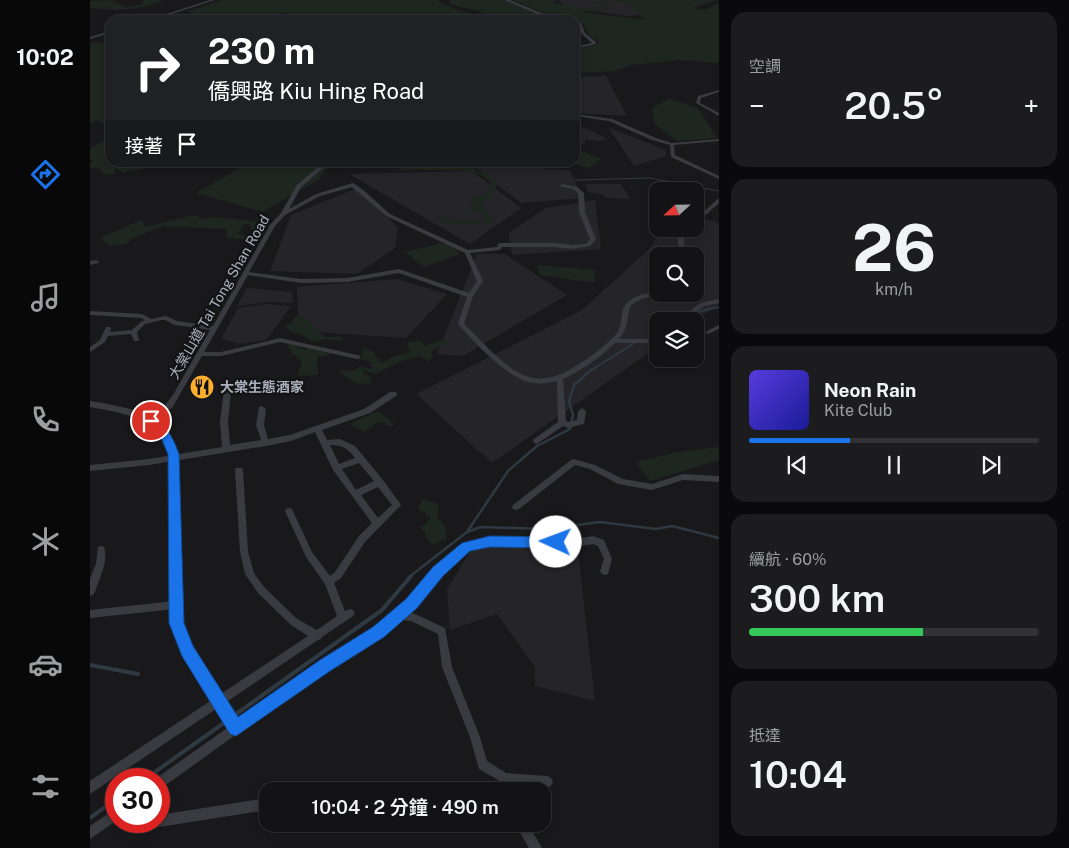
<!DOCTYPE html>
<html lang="zh-TW">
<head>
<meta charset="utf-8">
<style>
	:root { --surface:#131315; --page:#1c1c1e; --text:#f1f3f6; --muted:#9d9ea0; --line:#323234; --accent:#1a73e8 }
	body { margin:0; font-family:"Public Sans","Noto Sans TC",sans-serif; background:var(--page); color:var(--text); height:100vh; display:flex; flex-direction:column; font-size:19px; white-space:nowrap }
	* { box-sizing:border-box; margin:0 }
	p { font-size:16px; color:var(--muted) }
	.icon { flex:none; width:28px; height:28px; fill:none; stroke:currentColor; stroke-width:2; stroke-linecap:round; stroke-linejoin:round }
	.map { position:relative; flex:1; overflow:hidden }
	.details { display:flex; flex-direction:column; gap:12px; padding:12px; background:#0a0a0c; width:350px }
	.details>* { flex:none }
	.top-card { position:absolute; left:15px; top:15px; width:475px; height:152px; border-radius:15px; box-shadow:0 2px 8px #0003,0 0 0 1px var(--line); background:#202124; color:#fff; overflow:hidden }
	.needle { width:32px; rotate:248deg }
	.tools { position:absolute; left:559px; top:182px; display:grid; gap:10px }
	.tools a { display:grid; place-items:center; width:55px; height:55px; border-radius:10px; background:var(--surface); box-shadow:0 2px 8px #0003,0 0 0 1px var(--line); font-size:25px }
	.speed { position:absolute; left:15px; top:768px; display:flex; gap:10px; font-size:25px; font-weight:700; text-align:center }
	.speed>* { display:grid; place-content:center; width:65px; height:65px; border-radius:50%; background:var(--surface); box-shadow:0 2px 8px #0003,0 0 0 1px var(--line); line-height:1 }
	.speed .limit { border:8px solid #d22; background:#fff; color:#111 }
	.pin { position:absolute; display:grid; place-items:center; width:42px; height:42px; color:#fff; margin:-21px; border:2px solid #fff; border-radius:50%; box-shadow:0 1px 5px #0007 }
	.me { position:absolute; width:55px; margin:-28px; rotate:272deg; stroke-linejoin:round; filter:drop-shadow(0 0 4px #0008) }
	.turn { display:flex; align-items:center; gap:18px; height:105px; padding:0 20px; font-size:22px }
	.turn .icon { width:65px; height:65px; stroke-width:2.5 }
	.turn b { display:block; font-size:35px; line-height:42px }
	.then { display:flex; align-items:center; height:48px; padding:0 20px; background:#0003; gap:10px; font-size:19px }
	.big { font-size:38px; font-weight:600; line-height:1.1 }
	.details .card { flex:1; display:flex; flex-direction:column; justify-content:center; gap:8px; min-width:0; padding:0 18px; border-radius:15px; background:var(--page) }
	.details .dial { align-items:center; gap:0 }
	.dial b { font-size:65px; line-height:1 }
	.song { display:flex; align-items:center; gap:15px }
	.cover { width:60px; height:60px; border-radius:8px; background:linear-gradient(135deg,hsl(250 70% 55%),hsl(240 70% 35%)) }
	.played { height:5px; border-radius:2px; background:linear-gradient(90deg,var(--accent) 35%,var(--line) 35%) }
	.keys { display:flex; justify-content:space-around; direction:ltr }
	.heat { display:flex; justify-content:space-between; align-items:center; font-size:28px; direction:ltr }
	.charge { height:8px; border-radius:4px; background:linear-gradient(90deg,#34c759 60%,var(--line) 0) }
	.trip { position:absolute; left:169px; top:782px; width:292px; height:50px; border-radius:15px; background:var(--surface); box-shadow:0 2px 8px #0003,0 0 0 1px var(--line); font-weight:600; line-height:50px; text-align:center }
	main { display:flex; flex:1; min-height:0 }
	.tabs { display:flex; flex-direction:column; width:90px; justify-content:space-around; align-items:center; background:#080808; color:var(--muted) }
	.tabs .icon { width:35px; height:35px }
	.tabs .current { color:var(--accent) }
	.tabs b { font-size:22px; color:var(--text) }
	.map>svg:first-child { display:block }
	.built { fill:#252529; fill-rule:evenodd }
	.green { fill:#1e271f }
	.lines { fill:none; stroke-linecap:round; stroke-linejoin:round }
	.stream-far3 { stroke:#2e3941; stroke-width:1 }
	.stream-far2 { stroke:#2e3941; stroke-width:2 }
	.stream-far1 { stroke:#2e3941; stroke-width:2.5 }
	.stream { stroke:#2e3941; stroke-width:4 }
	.minor { fill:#3a3b41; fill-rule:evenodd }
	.tertiary { fill:#3a3b41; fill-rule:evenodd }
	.route { fill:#1a73e8; stroke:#114b97 }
	.labels { text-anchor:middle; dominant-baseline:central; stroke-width:5; stroke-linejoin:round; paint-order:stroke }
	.street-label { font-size:14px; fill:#abb1bc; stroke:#141417 }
	.poi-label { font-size:14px; font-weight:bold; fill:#abb1bc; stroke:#141417; text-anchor:start }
</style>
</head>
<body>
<main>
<nav class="tabs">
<b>10:02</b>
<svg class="icon current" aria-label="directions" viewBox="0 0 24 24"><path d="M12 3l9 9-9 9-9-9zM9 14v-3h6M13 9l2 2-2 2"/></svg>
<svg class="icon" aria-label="music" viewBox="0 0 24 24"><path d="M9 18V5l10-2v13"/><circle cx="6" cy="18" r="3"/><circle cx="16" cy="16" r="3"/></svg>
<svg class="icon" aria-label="phone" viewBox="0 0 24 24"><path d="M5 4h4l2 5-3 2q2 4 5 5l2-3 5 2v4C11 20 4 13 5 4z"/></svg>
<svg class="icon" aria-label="climate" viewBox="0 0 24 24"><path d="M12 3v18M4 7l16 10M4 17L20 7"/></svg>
<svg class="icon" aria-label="car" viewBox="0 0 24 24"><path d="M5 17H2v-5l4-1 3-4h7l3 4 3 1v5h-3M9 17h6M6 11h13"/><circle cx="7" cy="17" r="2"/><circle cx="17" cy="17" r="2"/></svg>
<svg class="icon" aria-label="filters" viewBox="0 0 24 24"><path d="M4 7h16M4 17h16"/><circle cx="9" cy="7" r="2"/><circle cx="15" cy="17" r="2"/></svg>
</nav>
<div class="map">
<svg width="629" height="848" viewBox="0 0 629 848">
	<rect width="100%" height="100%" fill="#19191c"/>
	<path class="built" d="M467 0H532L562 14 538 16 478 7Z
		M516 76 537 116 485 113V77Z
		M485 124 498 129 517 139 509 141 493 139 496 142 490 146 485 144Z
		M519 128 576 150V156L544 166Z
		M440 162 454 169 480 170 492 198 431 203 385 167 312 170V163Z
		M382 171 431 208 380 244 259 174Z
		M495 184H531L540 199 516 198 512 194 498 192Z
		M265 189 308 227 305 248 267 274 180 271 201 215Z
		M505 200 511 249 422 255 419 233 456 208Z
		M605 216 629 223V304L604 321H568L567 347 402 463 326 394 492 310 558 250 573 229H605ZM568 256H605V294H568Z
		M387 254H415L477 295 373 356 347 354Z
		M307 279 357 294 316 338 209 331 207 287Z
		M157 288 202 292 203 303 178 302 147 306Z
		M176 304 201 306 176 340 151 344 131 339 148 308Z
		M397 545 488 552 505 701 445 686V667L407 614 360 630 357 589 381 550Z"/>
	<path class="green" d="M24 0 23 2 37 7 53 4V0H74C49 11 26 11 0 8V1Z
		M132 0H348C352 8 394 16 406 20H207L194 12 171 20H114L98 11Z
		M361 0H417L455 17 469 20 430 18 433 20H413L384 10 359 4Z
		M423 0H466L465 3 480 6 510 7 505 0 522 8 491 12 555 20 536 3 514 0H628L603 8 614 10 629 3V63L591 60 542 65 524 71 485 73V49L504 46 509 43V41L499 35 494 25 488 21 461 16Z
		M5 42 20 44V127L6 120 0 124V44Z
		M579 99 608 108 627 138 588 141 565 125 562 108Z
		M20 137V162L89 163 33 172 25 169V174H15L8 167 0 168V163L4 161 0 159V149Z
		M485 148 511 159 499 168 482 163 485 162Z
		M159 163H241L229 179 172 212 106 193Z
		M384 165 386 171 398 174 408 182 403 194 391 204 406 223 360 225 347 217 356 216 365 220 399 219 395 214 380 212 381 199 399 191 402 184 390 174 370 170H301L328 167Z
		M104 215 113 219 123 217 182 223 175 230 173 236 164 235 159 224H154L148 234 167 238 165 240 137 238V229L73 226 41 239 38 243 20 246 10 238 51 220 56 227Z
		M352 243 364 247 370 254 334 267 315 252Z
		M447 265 504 270 505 283 450 275Z
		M205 316 214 317 235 337H252L253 341 235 339 222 342C214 332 202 335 195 326L202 322Z
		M329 340 336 346 350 340 360 342 341 351 343 356 338 361 329 356 309 362 285 374 273 370 274 374 279 375 282 383 267 384 248 371 265 370 270 366 282 369 280 361 252 355H269L272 357 273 348 285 352V356L292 363 300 358 320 352 317 343Z
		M197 343 216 350 217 348 242 354 227 357 228 375 207 376 212 362 201 352Z
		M288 411 304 424 300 427 294 422 286 423 275 432 260 424Z
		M629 447V460L560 481 546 462 588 452Z
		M333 499 349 504 347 517 354 524 357 538 342 545 331 528 341 518 328 508Z"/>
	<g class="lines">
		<path class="stream-far3" d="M485 180 560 178 629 191"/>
		<path class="stream-far2" d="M603 321 602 313 629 307
			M500 371 546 342"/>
		<path class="stream-far1" d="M377 532 391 527 457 529 510 522 566 529 582 526 629 538
			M319 577 377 532 418 471 447 446 480 429 483 415 479 401 484 385 502 369"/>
		<path class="stream" d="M0 665 48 674
			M142 717 292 610 321 576
			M55 779 138 720
			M0 818 26 799"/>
		<path class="minor" d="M120 0H125L63 20H58Z
			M415 0H420L456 15 482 20 454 17Z
			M485 20 491 23 495 33 506 42V44L485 49V47L502 43 492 34 489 25 485 22Z
			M20 31V33L0 39V37Z
			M629 90V92L611 98 610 103 629 113V116L606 103 608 96Z
			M485 114 522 119 566 138 582 143 629 139V141L584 145 585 155 629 176V179L581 157 580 145 562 140 519 121 485 116Z
			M234 162H240L211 187 199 209 226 194 263 183 272 189 300 214 378 250 407 247 408 244 410 243H464L482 245 496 244 500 239 489 212 488 193 483 189 469 186 472 184 487 187 494 193 495 212 506 239 500 246 482 249 464 247H412L411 249 409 250 380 253 393 281 383 296 374 324C393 341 417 373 443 378 459 381 476 373 489 364 501 357 519 343 527 333 531 327 531 321 532 314 535 296 552 295 568 291V294H570L551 299 541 305C536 318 539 327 529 339H568V343H525C509 358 493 370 473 379L476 421 478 422 487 420 488 411 492 408 496 411 494 424 478 428 473 426 447 444 444 443 443 441 444 439 468 422 467 381C459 383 451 384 443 383 419 380 384 342 368 324L377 297 309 273 257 282 211 283 158 275 114 352H131L190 338 267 355H269L270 357 269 359H267L190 342 131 356H112L82 408 64 423H58L57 421 58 419 76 404 83 395 120 330 85 325 75 320H71L55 324 47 332 49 340 48 341H44L41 334 18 336 15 342 0 352V347L10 340 16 327H20L21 328 20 332 42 330 51 322 55 320 51 318 0 315V311L52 314 61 319 76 316 87 321 123 326 180 225 191 213 207 185ZM262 187 296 216 375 253 387 281 379 293 309 269 257 278 211 279 159 272 185 226 195 215 230 196Z
			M629 198V203L617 214 605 220V216L613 212Z
			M592 229H598L594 239 595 256H589L588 239Z
			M6 260 9 262 8 263 0 265V261Z
			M629 299V303L614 306 594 321H587L610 303Z
			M629 325V329L618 334 615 332Z
			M134 389H140L141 391 138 422 140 445 171 440 166 425 169 407 172 406 176 409 174 425 178 439 200 435 274 409 300 392H306L307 394 306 396 280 413 232 430 237 440 250 439 265 446 293 480 311 505 275 542 251 578 244 583 255 611 260 609 263 610 265 613 263 616 232 637 231 639 228 640 0 794V781L218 636 201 625 168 593 155 574 150 552 145 470 146 468H152L153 470 158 552 164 573 174 587 207 619 227 630 247 616 235 584 216 557 195 511 196 509 199 508 202 509 222 552 240 576 245 572 269 536 282 523 243 470 225 432 201 441 176 446 59 465 0 471V465L59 459 132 447 130 422ZM240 445C253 445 257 448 265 458L249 464ZM269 463 284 481 266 490 252 469ZM288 487 302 505 288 518 271 495Z
			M484 459 505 465 533 479 562 484 593 474 629 476V482L593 480 562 490 528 484 500 469 485 465 429 509 426 510 423 509 422 507 423 505 481 460Z
			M503 536 514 540 522 559 518 574 515 575 512 574 510 571 514 559 508 546 503 544 485 547 400 546 378 550 363 563 339 587 325 607 319 612 325 614 355 628 362 667 390 737 397 761 416 773 457 776 461 778 463 782 461 786 457 788 426 785V791H414L415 784 389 769 380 737 352 667 348 634 321 621 310 620 292 635 239 668 73 787 69 789V779H65L231 662 286 629 319 601 333 581 357 557 373 544 400 538 485 539Z
			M11 546 14 547C19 562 9 578 5 592L3 595 0 596V579L6 564 8 547Z
			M85 601 88 602 90 605 88 608 85 609 0 618V610Z
			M223 783 227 785 229 789 228 791H212L214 787Z
			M178 798V810L69 827 65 825 63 821H69V815Z
			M26 808V821L0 839V826Z
			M425 824H438L452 848H439Z"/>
		<path class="tertiary" d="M0 401C41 408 76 412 89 457L92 623 102 647 150 724 152 728 150 732 146 734 142 732 94 655 80 623 79 457C78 452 77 447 75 442 61 416 26 412 0 407Z"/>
	</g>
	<path class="route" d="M61 417C76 421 84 441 89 454L94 623 103 646 148 717 230 660 283 627 316 599 343 567 372 543 400 536 466 537 471 538 473 542 471 546 466 548 400 547 380 551 353 576 327 608 294 637 240 671 146 736 140 734 92 656 79 623 78 454 72 440 55 421Z"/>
	<defs>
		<symbol id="restaurant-disc" viewBox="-11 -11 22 22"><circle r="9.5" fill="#ffaf2e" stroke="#141417"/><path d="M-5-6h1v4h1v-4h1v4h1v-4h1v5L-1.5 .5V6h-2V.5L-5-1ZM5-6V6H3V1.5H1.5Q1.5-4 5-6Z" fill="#111"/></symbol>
	</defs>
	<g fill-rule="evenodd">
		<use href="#restaurant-disc" x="98" y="373" width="28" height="28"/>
	</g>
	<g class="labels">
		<g class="street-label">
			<text transform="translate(129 297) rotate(-60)">大棠山道 Tai Tong Shan Road</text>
		</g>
		<g class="poi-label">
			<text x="130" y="387">大棠生態酒家</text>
		</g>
	</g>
</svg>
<div class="tools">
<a><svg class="needle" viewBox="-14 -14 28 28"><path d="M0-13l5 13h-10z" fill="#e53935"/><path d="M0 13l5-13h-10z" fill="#9d9ea0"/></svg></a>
<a><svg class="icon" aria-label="search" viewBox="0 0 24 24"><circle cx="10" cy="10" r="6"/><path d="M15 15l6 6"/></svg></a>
<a><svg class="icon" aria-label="layers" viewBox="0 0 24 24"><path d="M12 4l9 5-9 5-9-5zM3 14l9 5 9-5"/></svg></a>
</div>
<div class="speed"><div class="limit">30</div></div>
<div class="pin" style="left:61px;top:421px;background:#d93025"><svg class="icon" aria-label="arrive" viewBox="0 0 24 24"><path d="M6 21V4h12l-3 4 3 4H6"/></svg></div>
<svg class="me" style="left:466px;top:542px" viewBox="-20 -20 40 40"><circle r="19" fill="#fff"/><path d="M0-13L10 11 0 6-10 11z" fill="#1a73e8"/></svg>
<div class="trip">10:04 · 2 分鐘 · 490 m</div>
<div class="top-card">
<div class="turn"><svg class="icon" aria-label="right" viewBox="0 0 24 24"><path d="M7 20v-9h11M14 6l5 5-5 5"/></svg><div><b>230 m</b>僑興路 Kiu Hing Road</div></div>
<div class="then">接著<svg class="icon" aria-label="arrive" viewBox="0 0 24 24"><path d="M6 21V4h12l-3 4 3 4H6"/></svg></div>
</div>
</div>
<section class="details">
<div class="card"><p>空調</p>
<div class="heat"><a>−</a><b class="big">20.5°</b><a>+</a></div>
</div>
<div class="card dial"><b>26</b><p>km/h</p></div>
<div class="card">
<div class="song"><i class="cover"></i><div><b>Neon Rain</b><p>Kite Club</p></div></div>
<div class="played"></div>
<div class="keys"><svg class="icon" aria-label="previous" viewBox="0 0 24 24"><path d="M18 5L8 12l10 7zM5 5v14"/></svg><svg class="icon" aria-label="pause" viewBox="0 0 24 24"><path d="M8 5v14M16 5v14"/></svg><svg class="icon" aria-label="next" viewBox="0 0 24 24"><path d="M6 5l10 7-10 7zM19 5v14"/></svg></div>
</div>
<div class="card"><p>續航 · 60%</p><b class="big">300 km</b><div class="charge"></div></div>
<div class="card"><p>抵達</p><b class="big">10:04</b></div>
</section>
</main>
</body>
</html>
